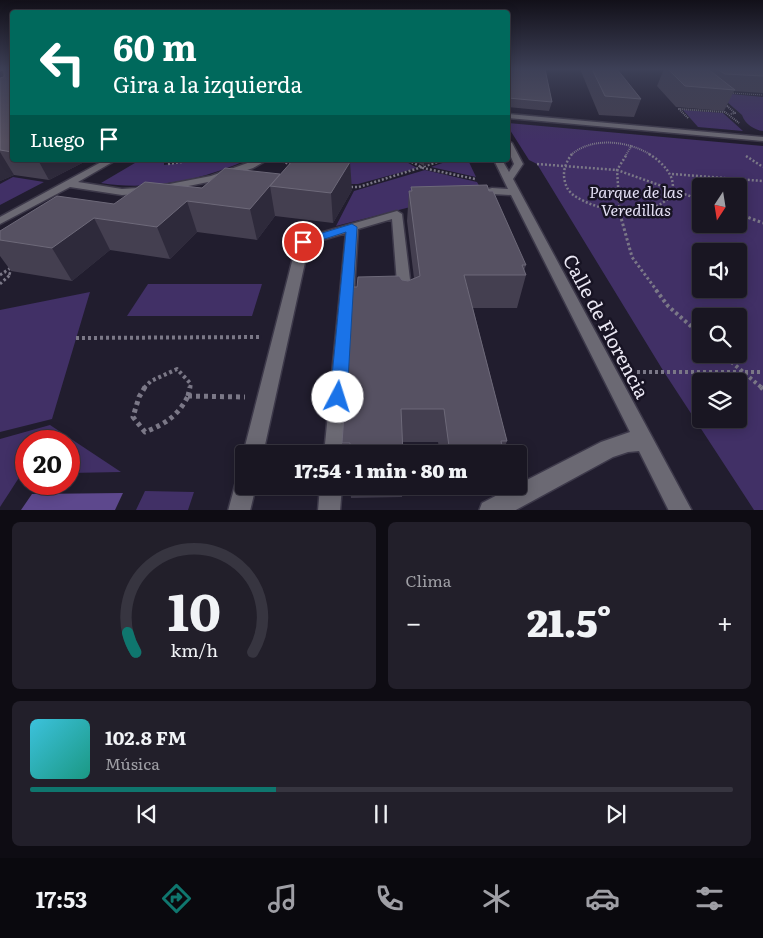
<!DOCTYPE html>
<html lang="es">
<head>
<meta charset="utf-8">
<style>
	:root { --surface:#191622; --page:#221f2a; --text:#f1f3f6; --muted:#9f9fa5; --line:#373540; --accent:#0f766e }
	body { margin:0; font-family:Literata,serif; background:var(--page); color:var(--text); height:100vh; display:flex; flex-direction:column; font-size:19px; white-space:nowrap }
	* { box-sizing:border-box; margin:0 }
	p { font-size:16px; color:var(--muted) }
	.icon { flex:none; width:28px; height:28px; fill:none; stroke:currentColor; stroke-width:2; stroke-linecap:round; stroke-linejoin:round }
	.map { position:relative; height:510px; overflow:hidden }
	.panel { display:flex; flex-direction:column; gap:12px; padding:12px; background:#0e0c13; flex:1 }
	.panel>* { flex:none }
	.guide { position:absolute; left:10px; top:10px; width:500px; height:152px; border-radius:5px; box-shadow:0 2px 12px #0003,0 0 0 1px var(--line); background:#00695c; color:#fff; overflow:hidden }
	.needle { width:32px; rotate:192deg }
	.buttons { position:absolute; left:692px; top:178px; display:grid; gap:10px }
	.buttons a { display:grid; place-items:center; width:55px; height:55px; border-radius:5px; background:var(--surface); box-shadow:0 2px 12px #0003,0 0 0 1px var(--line); font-size:25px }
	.speed { position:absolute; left:15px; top:430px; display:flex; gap:10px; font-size:25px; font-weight:700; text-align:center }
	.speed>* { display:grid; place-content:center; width:65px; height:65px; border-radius:50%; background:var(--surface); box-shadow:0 2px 12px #0003,0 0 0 1px var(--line); line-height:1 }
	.speed .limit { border:8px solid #d22; background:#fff; color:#111 }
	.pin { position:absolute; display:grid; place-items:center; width:42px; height:42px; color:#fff; margin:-21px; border:2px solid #fff; border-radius:50%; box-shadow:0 1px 5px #0007 }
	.me { position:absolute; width:55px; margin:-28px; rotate:5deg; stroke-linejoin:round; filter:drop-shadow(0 0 4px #0008) }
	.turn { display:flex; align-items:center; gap:18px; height:105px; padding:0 20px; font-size:22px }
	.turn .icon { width:65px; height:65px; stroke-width:2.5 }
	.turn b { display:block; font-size:35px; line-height:42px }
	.then { display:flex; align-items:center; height:48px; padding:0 20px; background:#0003; gap:10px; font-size:19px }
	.big { font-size:38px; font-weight:800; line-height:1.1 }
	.panel .card { flex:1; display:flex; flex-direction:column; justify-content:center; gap:8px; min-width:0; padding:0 18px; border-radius:8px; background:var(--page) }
	.panel .dial { align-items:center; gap:0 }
	.dial svg { height:130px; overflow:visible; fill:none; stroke:var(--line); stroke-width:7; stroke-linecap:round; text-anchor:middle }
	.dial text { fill:var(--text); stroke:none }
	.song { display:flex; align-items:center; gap:15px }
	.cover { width:60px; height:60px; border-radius:8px; background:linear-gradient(135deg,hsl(190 70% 55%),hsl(170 70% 35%)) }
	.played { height:5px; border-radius:2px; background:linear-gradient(90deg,var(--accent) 35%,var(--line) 35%) }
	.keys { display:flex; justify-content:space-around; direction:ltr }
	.heat { display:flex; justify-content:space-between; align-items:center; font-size:28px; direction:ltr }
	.panel .tiles { flex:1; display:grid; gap:12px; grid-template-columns:1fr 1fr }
	.card:last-child { grid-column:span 2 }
	.trip { position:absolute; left:235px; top:445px; width:292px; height:50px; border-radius:5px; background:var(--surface); box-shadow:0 2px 12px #0003,0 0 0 1px var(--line); font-weight:800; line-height:50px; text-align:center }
	.menu { display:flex; height:80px; justify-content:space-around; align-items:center; background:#0a090e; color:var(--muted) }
	.menu .icon { width:35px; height:35px }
	.menu .on { color:var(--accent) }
	.menu b { font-size:22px; color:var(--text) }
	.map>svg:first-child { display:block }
	.green { fill:#413066; fill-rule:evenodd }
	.water { fill:#5d488d }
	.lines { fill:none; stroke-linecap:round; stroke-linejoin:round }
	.minor-casing { stroke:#3d394a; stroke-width:3 }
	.path-far5 { stroke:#7b7887; stroke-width:1; stroke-dasharray:1 1; stroke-linecap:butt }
	.path-far4 { stroke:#7b7887; stroke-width:2; stroke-dasharray:1 1; stroke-linecap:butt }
	.path-far3 { stroke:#7b7887; stroke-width:2.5; stroke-dasharray:2 2; stroke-linecap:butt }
	.path-far2 { stroke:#7b7887; stroke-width:3; stroke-dasharray:2.5 2.5; stroke-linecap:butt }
	.path-far1 { stroke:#7b7887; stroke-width:4; stroke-dasharray:3 3; stroke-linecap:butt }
	.path { stroke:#7b7887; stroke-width:5; stroke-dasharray:4 4; stroke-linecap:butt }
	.minor { fill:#6b6973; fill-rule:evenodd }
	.wall { fill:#443f50 }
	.shaded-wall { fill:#2e2a3b }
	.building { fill:#565162; stroke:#6d6979 }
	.route { fill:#1a73e8; stroke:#114b97 }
	.labels { text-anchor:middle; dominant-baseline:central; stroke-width:5; stroke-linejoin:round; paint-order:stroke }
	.park-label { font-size:16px; font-style:italic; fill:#e5e1f6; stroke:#181424 }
	.near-street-label { font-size:19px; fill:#ebe8f4; stroke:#181424 }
</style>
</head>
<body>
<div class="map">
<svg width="763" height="511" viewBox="0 0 763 511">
	<rect width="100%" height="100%" fill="#211d2e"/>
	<path class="green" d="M721 93 763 97V131C754 130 745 124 742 115L718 94Z
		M683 110 723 113 743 131 698 127Z
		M508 123 763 146V510H754L664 372 537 164 529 160 510 130H508ZM701 186H739V224H701ZM701 251H739V289H701ZM701 316H739V354H701ZM701 381H739V419H701Z
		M140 160H164V165L203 160H247C202 180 150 191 101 183Z
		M355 160H403L417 168 358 184H351L322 171Z
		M451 160H468L476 177 431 167Z
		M425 170 477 182 481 189 336 226 354 191Z
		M13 177 44 182 0 205V184Z
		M148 284H262L252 316H127Z
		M90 292 52 419 0 432V310Z
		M50 425 121 472 69 473V441H26V473H22L0 507V439Z
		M145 491 194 492 188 510H136Z"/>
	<path class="water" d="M123 493 115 510H21L32 494Z"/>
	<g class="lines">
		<defs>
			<path id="minor" d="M508 114 763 137V141L508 118Z
				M508 141 512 143 523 164 513 179 692 511H669L639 451 628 452 613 457 514 511H479L482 503 515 486H519V484L601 442 630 432 511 195 492 194 477 198 472 195 473 193 492 188 508 189 494 160H502L509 172 514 164 508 150Z
				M105 160H116L78 182 122 189 154 187 211 176 256 160H267L253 168 218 180 154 193 122 195 70 187 0 224V217Z
				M397 211 402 214 412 296 410 299H400L398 296 392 219 358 229 344 454H324L346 233 309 244 263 454H244V456L243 454 297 242 299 239Z
				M244 476V486H256L250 511H228L237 478Z
				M320 486H342L340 511H318Z"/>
		</defs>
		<use href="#minor" class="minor-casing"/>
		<path class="path-far5" d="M731 93 763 95
			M724 103 729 107"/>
		<path class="path-far4" d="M727 106 735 113 730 114
			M688 118 679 109 725 112 739 123
			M571 155C592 136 629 141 651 155
			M626 155 632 145"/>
		<path class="path-far3" d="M572 154C566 162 562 171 565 182 568 194 576 197 586 202 603 210 624 213 642 210 684 203 680 173 649 154
			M746 156 763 167
			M168 160V164L195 160
			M278 160 292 165
			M408 160 423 168 475 179
			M537 164 617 170 701 200
			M672 174 763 181
			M347 187H359L444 160
			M739 214 742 215
			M620 215 617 170 627 154"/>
		<path class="path-far2" d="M620 214 632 257 657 291
			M739 214 763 223
			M0 275 12 267
			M0 284 11 274 5 272"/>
		<path class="path-far1" d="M656 290 668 306 701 335
			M76 338 262 337
			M722 354 762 388
			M631 372H763
			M144 388 151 381 177 369 191 384 190 388"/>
		<path class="path" d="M145 387 139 397 133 417 145 432C165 424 178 416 188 396
			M761 387 763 389
			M188 396 245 397
			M188 396 190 387"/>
		<use href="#minor" class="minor"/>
	</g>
	<path class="wall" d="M0 69H12V160H88L49 180 14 175 0 181Z
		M508 69H545L552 102 549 111 508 107Z
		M580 69H617L641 99 634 117 599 115Z
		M664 69H763V93L734 91 724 111 676 107 657 86Z
		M413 160H438L424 166Z
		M225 168 352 190 333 223 275 216 257 240 197 232 170 259 110 250 72 281 11 271 0 256V231L114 204 202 188Z
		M411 187 526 265 524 271 526 275 517 308H473L507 441 503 452 504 454H440L438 442H403V454H343L342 443 402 280 408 281 414 278 407 221 409 191H411Z
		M350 486H403L402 497 351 498Z
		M444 486H497L494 495 445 496Z"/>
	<path class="shaded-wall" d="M0 69H12V76L7 77 4 72 2 70 11 88 0 92Z
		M0 152 14 175 0 181Z
		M38 160H88L49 180Z
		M169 160H185L170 162Z
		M424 160H438L424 166Z
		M350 162 352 190 333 223 331 193Z
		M280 174 270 186 275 216 257 240 250 209Z
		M187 201 197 232 170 259 157 227Z
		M94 218 110 250 72 281 52 248Z"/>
	<path class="building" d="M0 69H12V152L0 150V78L4 77V72L2 70 0 71Z
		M509 69H545L552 102 508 98Z
		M592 69H617L641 99 605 96Z
		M668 69H708L735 90 685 86Z
		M717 69H763V76L725 74Z
		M293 160H332L350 162 331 193 270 186Z
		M225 168 280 174 250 209 187 201 157 227 94 218 52 248 0 240V231L57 196 114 204 145 182 202 188Z
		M487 185 489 191H493L526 265H522L526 275H464L507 441H501L504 454H450L444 409H401L403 454H349L350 443H342L353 287H357L358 277 399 276 402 280 408 281 420 276 409 191H412L411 187Z"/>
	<linearGradient id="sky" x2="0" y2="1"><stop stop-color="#121019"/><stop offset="0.49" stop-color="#3d4057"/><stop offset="1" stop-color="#3d4057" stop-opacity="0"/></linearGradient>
	<rect width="763" height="141" fill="url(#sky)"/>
	<path class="route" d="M352 224 357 227 347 397 344 402 338 404 333 402 330 397 346 232 303 246 297 242 299 240Z"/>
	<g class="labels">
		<g class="park-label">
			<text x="636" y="191">Parque de las<tspan x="636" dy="18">Veredillas</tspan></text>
		</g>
		<g class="near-street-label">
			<text transform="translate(607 326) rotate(62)">Calle de Florencia</text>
		</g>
	</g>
</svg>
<div class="buttons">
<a><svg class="needle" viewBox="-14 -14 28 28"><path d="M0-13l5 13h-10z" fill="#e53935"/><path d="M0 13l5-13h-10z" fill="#9f9fa5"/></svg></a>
<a><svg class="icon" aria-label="sound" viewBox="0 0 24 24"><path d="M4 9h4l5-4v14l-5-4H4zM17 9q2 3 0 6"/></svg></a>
<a><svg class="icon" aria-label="search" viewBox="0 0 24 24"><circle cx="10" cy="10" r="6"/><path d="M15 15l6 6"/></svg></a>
<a><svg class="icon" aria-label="layers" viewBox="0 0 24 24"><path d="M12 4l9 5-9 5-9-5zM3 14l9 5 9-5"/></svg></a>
</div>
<div class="speed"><div class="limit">20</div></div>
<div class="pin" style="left:303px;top:242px;background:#d93025"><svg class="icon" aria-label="arrive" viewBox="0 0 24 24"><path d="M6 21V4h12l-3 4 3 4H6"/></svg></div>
<svg class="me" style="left:338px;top:397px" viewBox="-20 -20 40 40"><circle r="19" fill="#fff"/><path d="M0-13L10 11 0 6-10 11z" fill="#1a73e8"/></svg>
<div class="trip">17:54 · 1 min · 80 m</div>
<div class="guide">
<div class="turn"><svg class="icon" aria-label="left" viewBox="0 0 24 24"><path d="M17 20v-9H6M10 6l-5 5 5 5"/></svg><div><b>60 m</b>Gira a la izquierda</div></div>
<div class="then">Luego<svg class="icon" aria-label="arrive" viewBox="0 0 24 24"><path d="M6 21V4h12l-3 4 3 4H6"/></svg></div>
</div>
</div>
<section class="panel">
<div class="tiles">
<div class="card dial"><svg viewBox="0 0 100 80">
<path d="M14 69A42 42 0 1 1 86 69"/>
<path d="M14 69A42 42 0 0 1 9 57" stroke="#0f766e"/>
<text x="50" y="56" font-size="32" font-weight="700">10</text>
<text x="50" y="72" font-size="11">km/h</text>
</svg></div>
<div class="card"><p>Clima</p>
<div class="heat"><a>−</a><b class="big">21.5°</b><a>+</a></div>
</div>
<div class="card">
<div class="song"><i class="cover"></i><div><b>102.8 FM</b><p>Música</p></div></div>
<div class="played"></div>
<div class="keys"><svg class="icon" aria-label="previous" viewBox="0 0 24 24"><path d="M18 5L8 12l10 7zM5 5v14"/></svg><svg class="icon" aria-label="pause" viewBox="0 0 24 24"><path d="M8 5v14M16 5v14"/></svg><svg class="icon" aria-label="next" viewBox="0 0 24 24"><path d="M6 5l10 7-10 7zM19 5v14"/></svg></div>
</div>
</div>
</section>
<nav class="menu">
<b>17:53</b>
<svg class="icon on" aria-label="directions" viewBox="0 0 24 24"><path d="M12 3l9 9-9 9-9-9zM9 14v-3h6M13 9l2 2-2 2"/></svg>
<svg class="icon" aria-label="music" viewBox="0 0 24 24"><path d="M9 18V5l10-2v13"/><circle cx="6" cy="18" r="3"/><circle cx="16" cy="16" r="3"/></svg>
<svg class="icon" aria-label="phone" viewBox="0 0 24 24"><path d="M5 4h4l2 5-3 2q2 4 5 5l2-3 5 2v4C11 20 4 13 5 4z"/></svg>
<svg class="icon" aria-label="climate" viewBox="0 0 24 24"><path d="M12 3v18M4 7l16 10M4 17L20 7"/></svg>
<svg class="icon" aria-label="car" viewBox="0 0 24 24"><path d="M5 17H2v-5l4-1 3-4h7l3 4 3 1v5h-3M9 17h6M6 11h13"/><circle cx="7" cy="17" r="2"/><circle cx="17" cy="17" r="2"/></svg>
<svg class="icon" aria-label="filters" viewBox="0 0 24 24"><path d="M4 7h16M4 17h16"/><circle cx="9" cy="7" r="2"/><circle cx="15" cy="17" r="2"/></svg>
</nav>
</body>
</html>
